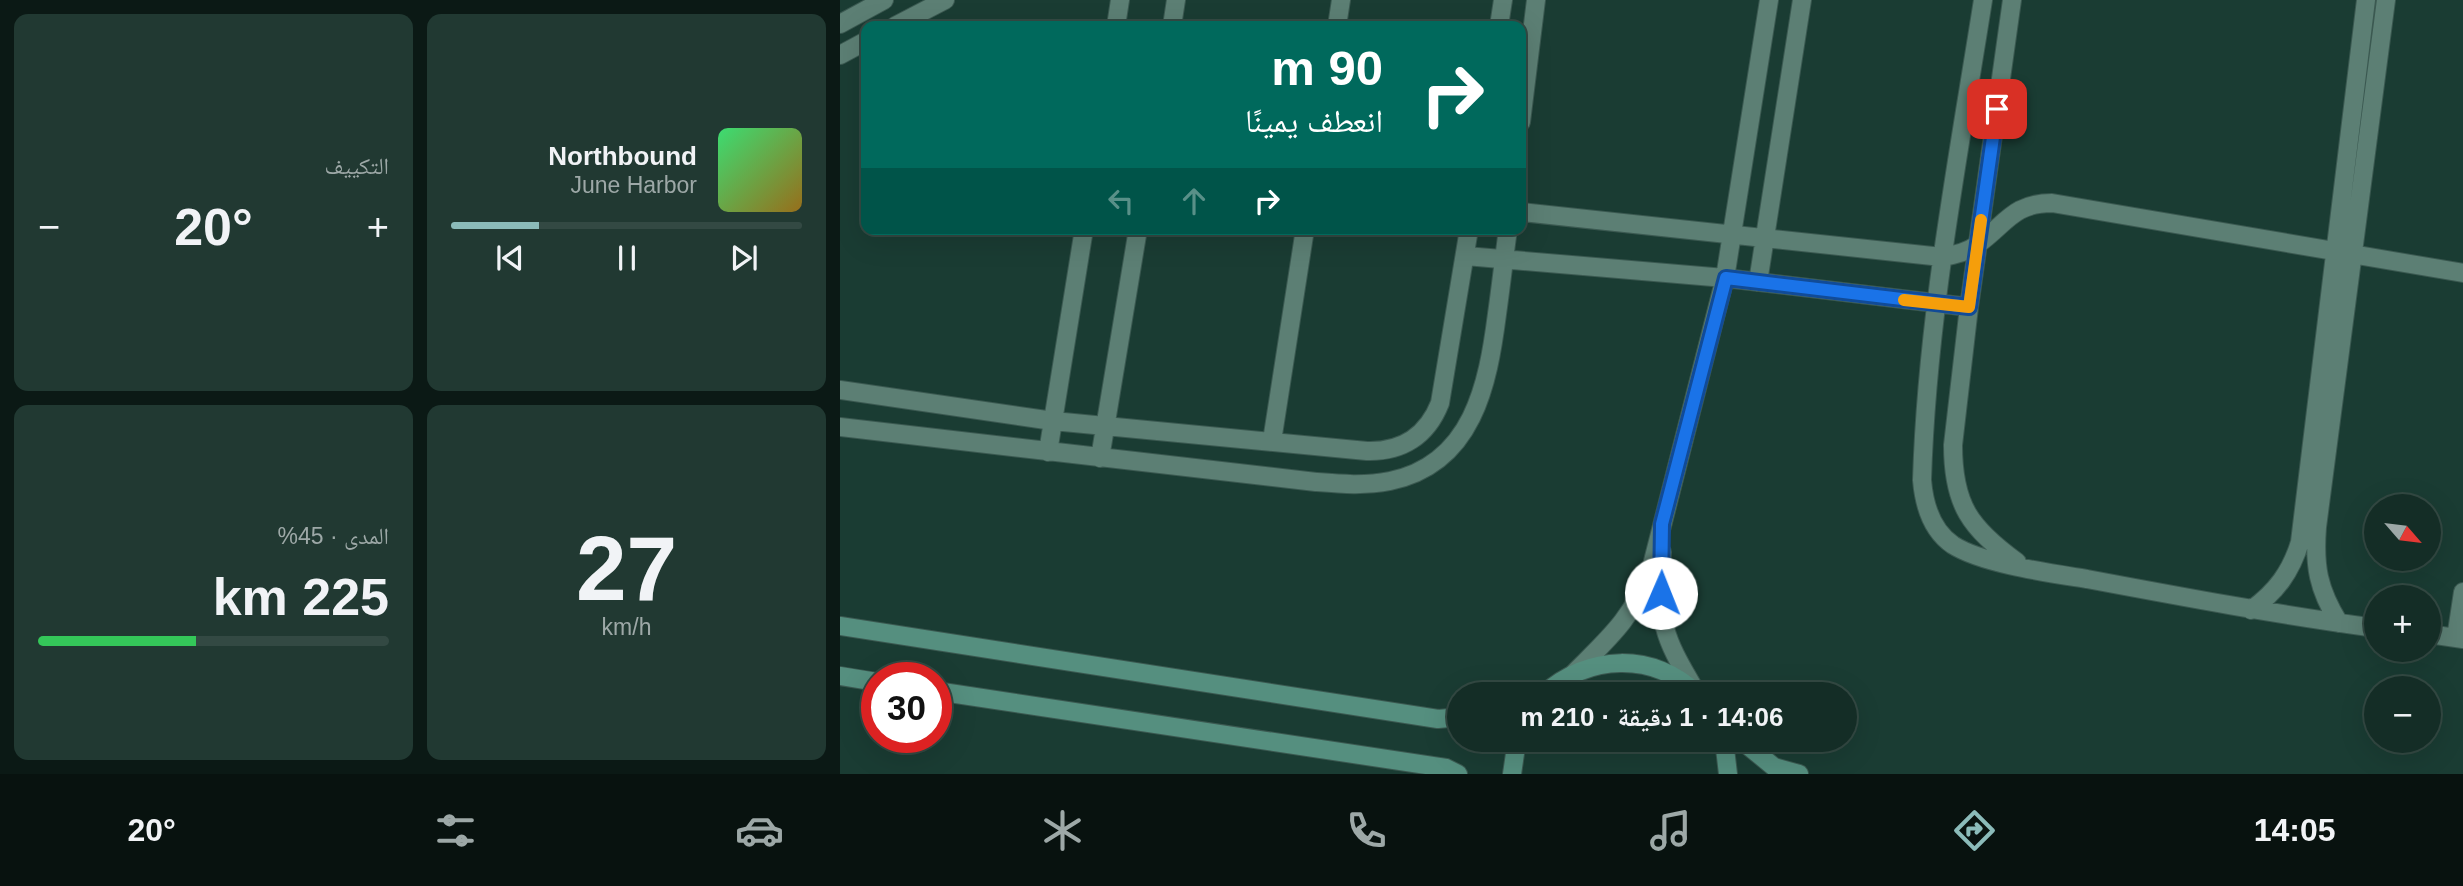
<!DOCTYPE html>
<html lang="ar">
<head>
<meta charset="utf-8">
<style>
	:root { --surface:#142d26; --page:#213932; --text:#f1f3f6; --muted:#9da8a7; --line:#334943; --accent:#8bbbb9 }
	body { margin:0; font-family:Helvetica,"Noto Naskh Arabic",sans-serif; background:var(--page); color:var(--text); direction:rtl; height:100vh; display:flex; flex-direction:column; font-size:26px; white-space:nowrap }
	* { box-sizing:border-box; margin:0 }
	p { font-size:23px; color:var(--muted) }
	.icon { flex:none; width:38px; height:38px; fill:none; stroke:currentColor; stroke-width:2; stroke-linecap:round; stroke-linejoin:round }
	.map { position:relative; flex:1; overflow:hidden; direction:ltr }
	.drawer { display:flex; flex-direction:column; gap:14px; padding:14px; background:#0b1915; width:840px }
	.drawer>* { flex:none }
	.top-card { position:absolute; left:21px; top:21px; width:665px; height:214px; border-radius:14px; box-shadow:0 7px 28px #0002,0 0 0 2px var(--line); direction:rtl; background:#00695c; color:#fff; overflow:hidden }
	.needle { width:46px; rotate:118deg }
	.buttons { position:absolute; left:1524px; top:494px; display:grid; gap:14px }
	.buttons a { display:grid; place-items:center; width:77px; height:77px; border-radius:50%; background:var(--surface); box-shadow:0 7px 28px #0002,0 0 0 2px var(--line); font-size:35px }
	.speed { position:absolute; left:21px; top:662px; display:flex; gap:14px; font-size:35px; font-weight:700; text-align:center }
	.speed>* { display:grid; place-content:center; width:91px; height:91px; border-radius:50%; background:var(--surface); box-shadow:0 7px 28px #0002,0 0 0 2px var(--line); line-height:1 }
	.speed .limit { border:10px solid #d22; background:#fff; color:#111 }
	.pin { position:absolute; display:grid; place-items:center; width:60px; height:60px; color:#fff; margin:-30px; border-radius:14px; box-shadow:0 4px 10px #0006 }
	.me { position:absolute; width:77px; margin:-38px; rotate:1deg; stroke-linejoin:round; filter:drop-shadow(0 0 5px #0008) }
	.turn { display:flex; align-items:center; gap:24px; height:147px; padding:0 28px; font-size:32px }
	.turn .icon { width:91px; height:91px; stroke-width:2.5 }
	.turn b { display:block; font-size:49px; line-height:60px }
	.lanes { display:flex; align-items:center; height:66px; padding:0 28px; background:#0003; justify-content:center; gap:35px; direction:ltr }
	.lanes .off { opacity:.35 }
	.big { font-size:52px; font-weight:700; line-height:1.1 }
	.drawer .card { flex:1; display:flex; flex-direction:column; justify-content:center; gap:10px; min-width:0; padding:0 24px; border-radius:14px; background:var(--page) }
	.drawer .dial { align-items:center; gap:0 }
	.dial b { font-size:91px; line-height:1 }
	.song { display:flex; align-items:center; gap:21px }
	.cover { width:84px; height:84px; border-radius:10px; background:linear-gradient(135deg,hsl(140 70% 55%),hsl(40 70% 35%)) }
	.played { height:7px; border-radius:4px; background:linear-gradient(90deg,var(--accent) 25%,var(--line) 25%) }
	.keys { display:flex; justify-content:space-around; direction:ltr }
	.heat { display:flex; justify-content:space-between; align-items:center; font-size:38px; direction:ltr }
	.charge { height:10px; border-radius:5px; background:linear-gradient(90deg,#34c759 45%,var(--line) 0) }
	.drawer .tiles { flex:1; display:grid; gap:14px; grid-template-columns:repeat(2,1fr) }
	.trip { position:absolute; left:607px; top:682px; width:410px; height:70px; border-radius:35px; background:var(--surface); box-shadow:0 7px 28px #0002,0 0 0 2px var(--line); font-weight:700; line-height:70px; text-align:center; direction:rtl }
	.menu { display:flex; height:112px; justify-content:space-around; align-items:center; background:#08120f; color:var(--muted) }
	.menu .icon { width:49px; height:49px }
	.menu .active { color:var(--accent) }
	.menu b { font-size:32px; color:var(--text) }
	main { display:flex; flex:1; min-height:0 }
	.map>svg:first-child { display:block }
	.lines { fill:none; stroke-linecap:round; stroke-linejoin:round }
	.street-casing { stroke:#3b5951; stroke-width:20 }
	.secondary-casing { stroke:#3b5951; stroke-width:20 }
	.street { stroke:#5c7f74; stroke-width:18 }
	.secondary { stroke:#558f7f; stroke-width:18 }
	.route-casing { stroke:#114b97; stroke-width:18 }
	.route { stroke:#1a73e8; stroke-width:12 }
	.slow { stroke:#f59e0b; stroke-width:12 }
</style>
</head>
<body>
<main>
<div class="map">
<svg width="1623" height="774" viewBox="0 0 1623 774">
	<rect width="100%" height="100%" fill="#1a3c33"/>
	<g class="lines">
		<defs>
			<path id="street" d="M1143 0C1118 159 1087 318 1082 480 1084 504 1091 530 1113 545 1143 564 1210 573 1247 579 1343 597 1439 615 1536 628
				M1172 0 1129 307 1113 445C1113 505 1130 528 1177 562
				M0 24 44 0
				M55 26 105 0
				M276 26 280 0
				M332 26 336 0
				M497 26 501 0
				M659 26 663 0
				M0 55 26 41
				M681 122 696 0
				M681 212 1102 257C1115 255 1128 252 1138 244 1166 224 1173 203 1212 203L1623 273
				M626 256 885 278 1129 307
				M918 282 962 0
				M0 390 213 421 527 451C562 452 587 436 600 403L629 229
				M0 427 476 482C501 484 525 486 550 481 633 464 648 384 657 314 661 286 664 258 668 229
				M432 441 465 229
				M208 452 244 229
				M260 458 298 229
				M822 552C821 577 818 605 825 628 831 651 845 672 856 692
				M1411 610C1436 592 1451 572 1460 542L1526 0
				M1499 623C1478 589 1474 566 1477 527L1546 0
				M1589 634 1623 639
				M1616 638 1623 592
				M734 673C770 637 792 619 811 569L885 278 929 0"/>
			<path id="secondary" d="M0 626 579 716 598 719 620 717
				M0 676 37 682
				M96 691 606 768 618 774
				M703 695C747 654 814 651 858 695
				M884 740 888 774
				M901 740 934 767 959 774
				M672 774 677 740"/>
		</defs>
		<use href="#street" class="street-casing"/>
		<use href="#secondary" class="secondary-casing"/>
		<use href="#street" class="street"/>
		<use href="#secondary" class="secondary"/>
	</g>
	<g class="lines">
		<defs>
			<path id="route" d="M821 593 822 524 886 278 1129 307 1157 109"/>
		</defs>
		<use href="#route" class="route-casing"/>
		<use href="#route" class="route"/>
		<path class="slow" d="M1064 300 1129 307 1141 220"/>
	</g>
</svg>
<div class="buttons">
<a><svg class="needle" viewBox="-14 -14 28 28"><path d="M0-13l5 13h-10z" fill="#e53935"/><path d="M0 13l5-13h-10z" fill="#9da8a7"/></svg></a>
<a>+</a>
<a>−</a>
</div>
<div class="speed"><div class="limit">30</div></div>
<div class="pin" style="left:1157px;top:109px;background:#d93025"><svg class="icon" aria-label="arrive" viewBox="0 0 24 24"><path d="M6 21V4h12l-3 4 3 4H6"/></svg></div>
<svg class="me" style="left:821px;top:593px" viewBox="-20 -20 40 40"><circle r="19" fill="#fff"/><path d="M0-13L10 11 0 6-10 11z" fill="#1a73e8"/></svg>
<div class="trip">14:06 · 1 دقيقة · 210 m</div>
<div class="top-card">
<div class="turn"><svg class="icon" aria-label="right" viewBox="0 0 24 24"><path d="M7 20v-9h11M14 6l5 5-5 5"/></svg><div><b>90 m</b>انعطف يمينًا</div></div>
<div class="lanes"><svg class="icon off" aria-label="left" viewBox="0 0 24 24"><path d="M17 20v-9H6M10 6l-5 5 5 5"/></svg><svg class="icon off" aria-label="ahead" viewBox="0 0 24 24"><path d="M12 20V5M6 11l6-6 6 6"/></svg><svg class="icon" aria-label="right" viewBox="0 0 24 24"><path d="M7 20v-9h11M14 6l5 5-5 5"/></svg></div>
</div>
</div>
<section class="drawer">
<div class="tiles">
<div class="card">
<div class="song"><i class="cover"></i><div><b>Northbound</b><p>June Harbor</p></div></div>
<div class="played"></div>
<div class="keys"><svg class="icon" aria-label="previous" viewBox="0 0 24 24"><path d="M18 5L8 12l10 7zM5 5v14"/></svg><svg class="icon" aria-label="pause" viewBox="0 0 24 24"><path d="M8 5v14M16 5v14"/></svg><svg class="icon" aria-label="next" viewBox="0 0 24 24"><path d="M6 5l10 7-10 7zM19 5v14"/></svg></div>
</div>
<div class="card"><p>التكييف</p>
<div class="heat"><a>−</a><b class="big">20°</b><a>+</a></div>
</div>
<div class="card dial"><b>27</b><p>km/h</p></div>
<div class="card"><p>المدى · 45%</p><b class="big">225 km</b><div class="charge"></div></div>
</div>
</section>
</main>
<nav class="menu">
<b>14:05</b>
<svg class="icon active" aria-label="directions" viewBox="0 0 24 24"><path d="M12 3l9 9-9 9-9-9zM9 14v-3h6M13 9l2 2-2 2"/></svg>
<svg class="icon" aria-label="music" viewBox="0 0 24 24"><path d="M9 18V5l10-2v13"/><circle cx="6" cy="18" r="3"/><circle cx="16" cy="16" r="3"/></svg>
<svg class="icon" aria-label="phone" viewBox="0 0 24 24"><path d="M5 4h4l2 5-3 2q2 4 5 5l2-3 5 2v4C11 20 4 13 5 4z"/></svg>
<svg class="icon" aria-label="climate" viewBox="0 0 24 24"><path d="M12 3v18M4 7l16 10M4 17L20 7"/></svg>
<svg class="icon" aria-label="car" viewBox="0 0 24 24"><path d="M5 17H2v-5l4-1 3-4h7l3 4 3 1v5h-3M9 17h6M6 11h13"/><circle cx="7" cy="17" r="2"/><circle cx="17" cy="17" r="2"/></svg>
<svg class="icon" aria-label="filters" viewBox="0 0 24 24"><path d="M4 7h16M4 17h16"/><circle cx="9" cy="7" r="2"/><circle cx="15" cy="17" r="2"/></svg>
<b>20°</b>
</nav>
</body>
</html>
